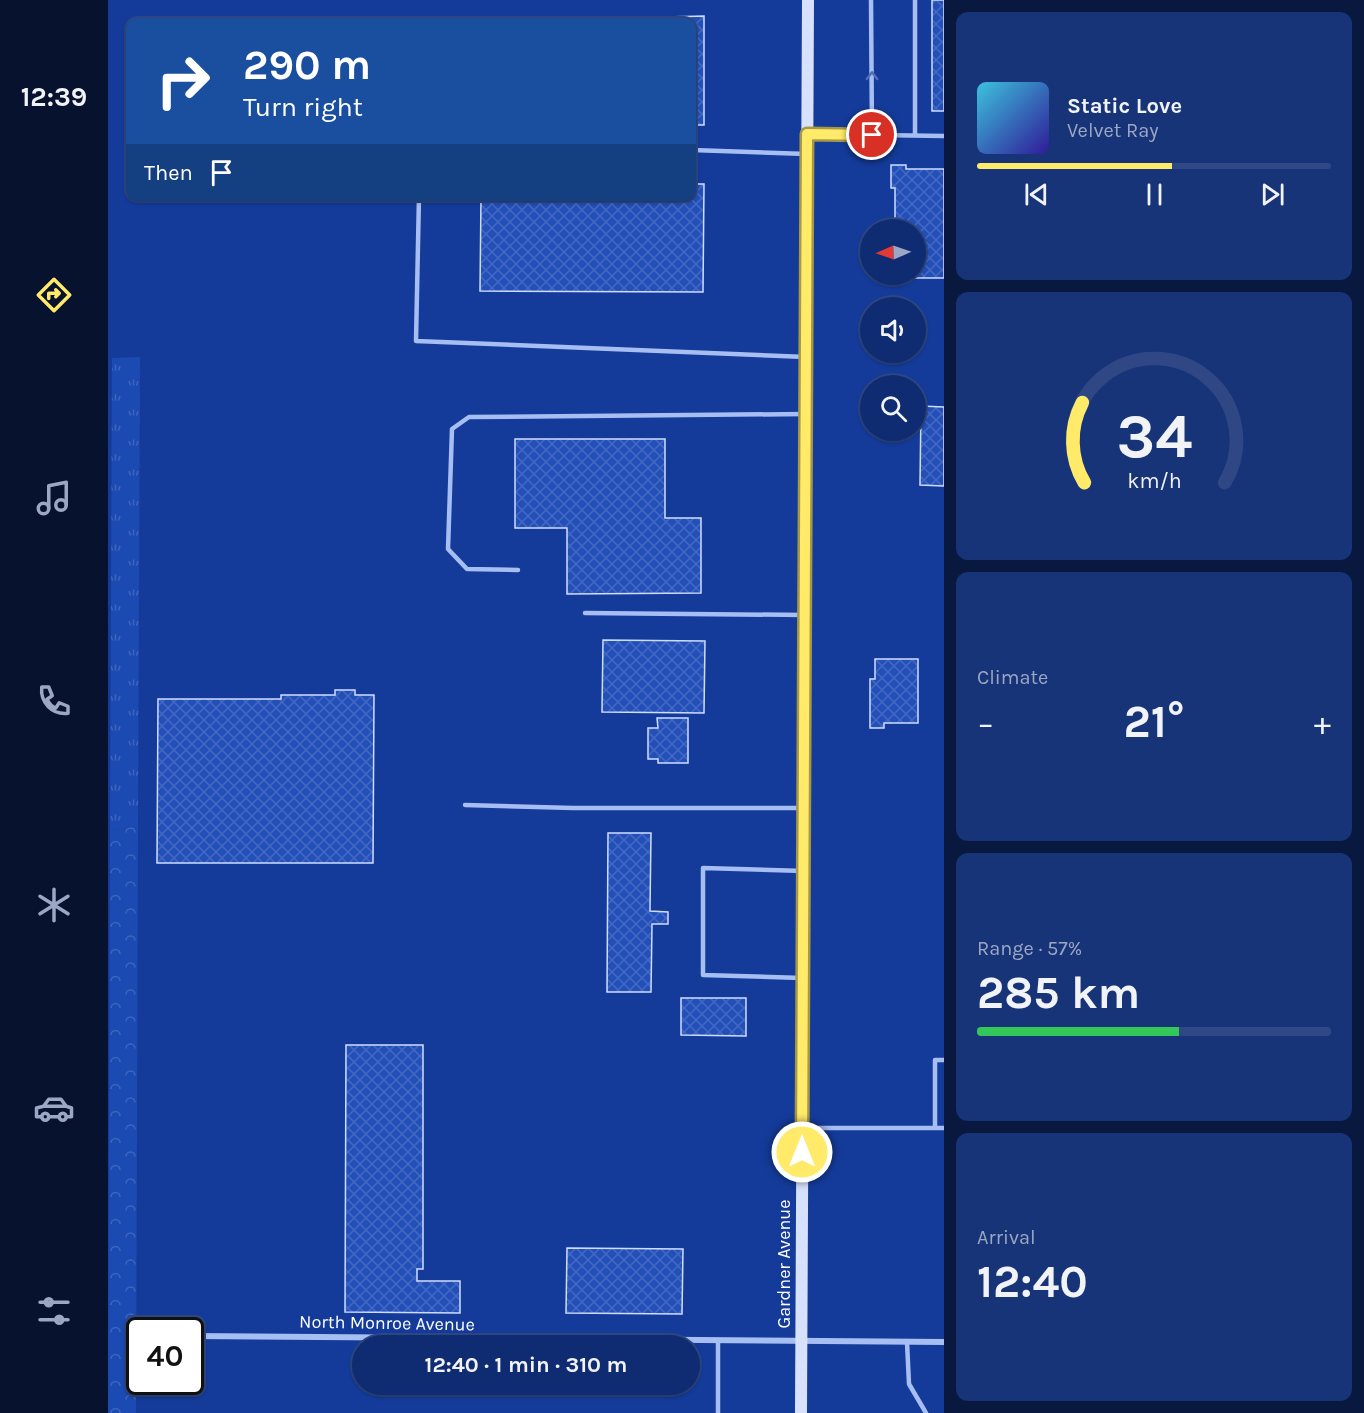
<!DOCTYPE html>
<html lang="en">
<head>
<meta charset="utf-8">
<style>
	:root { --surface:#0f2c73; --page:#183478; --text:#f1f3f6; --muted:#9ba7c4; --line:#2f4885; --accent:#ffea69 }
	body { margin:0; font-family:Karla,sans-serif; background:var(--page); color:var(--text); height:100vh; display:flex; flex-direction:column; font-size:22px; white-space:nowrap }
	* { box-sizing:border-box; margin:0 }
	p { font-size:20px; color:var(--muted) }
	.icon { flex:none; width:33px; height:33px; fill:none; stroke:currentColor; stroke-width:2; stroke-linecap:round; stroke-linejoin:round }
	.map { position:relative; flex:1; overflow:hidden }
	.sheet { display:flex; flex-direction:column; gap:12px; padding:12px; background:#08183f; width:420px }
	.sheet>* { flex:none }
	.hud { position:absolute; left:18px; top:18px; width:570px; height:183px; border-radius:12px; box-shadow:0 2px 4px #0004,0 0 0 2px var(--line); background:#1a4fa0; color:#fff; overflow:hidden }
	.needle { width:39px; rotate:268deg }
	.fabs { position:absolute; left:752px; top:219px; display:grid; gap:12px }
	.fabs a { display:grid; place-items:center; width:66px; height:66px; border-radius:50%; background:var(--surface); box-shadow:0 2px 4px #0004,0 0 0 2px var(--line); font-size:30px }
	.speed { position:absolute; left:18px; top:1317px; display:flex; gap:12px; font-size:30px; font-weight:700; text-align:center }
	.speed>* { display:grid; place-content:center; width:78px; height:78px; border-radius:50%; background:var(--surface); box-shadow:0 2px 4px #0004,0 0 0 2px var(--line); line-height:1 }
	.speed .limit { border:3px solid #111; border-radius:9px; background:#fff; color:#111 }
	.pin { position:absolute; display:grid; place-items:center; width:51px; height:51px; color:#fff; margin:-26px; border:3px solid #fff; border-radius:50%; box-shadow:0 2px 6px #0007 }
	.me { position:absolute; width:66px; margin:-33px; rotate:0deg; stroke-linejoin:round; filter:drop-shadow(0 0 4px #0008) }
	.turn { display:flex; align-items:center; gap:21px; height:126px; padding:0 18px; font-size:27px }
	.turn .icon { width:78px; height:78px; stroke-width:2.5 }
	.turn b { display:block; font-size:42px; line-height:51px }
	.then { display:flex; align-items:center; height:57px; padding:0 18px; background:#0003; gap:12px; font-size:22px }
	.big { font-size:45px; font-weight:700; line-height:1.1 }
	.sheet .tile { flex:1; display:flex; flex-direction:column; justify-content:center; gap:9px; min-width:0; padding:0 21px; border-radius:12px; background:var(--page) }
	.sheet .dial { align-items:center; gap:0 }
	.dial svg { height:156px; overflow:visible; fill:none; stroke:var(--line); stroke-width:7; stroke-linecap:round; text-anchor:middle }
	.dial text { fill:var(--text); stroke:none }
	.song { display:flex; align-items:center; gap:18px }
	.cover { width:72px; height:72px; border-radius:9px; background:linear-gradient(135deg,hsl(190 70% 55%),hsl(250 70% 35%)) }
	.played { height:6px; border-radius:3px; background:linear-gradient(90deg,var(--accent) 55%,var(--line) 55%) }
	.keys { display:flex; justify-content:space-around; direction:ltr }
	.heat { display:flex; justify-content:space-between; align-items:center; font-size:33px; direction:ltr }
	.charge { height:9px; border-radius:4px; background:linear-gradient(90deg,#34c759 57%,var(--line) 0) }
	.trip { position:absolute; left:244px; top:1335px; width:348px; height:60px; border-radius:30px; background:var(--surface); box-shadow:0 2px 4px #0004,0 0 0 2px var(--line); font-weight:700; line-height:60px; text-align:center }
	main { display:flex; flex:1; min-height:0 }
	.menu { display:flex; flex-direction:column; width:108px; justify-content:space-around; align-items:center; background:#06122e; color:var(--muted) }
	.menu .icon { width:42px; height:42px }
	.menu .on { color:var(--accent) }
	.menu b { font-size:27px; color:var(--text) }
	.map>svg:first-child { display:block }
	.grass { fill:url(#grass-tufts) }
	.forest { fill:url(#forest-crowns) }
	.building { fill:url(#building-cross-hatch); stroke:#cfddfd; stroke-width:1.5 }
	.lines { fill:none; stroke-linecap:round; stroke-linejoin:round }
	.lane { stroke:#a7bef3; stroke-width:4.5 }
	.street { stroke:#a7bef3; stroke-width:6 }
	.secondary { stroke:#d7e1fc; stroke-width:12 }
	.oneway { stroke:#4f6fbd }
	.route-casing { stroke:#a69844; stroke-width:15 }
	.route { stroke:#ffea69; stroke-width:10 }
	.labels { text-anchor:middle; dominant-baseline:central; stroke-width:6; stroke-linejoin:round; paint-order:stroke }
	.street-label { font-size:18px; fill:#fff; stroke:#143b99 }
</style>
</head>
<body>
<main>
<nav class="menu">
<b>12:39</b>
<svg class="icon on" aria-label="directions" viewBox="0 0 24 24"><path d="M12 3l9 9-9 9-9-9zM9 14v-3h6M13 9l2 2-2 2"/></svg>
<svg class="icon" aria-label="music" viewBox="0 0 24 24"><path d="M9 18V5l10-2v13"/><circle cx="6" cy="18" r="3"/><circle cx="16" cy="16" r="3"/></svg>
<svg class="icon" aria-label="phone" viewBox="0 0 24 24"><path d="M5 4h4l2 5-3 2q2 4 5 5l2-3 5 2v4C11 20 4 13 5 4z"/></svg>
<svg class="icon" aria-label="climate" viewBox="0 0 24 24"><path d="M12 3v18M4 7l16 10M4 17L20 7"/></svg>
<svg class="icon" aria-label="car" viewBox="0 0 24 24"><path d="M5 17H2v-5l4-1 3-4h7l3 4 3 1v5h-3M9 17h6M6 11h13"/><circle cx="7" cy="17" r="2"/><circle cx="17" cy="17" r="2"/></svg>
<svg class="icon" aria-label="filters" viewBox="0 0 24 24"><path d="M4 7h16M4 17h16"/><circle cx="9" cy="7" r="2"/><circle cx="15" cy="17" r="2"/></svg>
</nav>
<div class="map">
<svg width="836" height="1413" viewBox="0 0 836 1413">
	<defs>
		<pattern id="grass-tufts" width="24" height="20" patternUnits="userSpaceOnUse" patternTransform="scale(1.5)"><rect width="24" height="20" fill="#1c4ab3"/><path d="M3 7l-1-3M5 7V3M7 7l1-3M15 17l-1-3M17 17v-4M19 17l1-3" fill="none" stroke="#3e65be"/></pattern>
		<pattern id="forest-crowns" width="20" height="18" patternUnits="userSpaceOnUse" patternTransform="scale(1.5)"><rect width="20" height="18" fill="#1c4ab3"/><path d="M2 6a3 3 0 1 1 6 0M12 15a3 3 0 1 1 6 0" fill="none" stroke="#3e65be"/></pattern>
		<pattern id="building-cross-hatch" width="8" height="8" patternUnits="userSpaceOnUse" patternTransform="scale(1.5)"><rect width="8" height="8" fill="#224fb8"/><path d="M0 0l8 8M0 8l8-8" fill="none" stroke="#4369c3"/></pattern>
	</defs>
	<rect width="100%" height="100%" fill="#143b99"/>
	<path class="grass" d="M32 357 30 826 2 831 4 358Z"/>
	<path class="forest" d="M30 826 28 1413H0L2 831Z"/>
	<path class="building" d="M824 0H836V111H824Z
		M596 16V125H584V22H557V17Z
		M783 165H798V169H836V278H786V274H807V230H787V188H783Z
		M584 184H596L595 292 372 291 373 196H584Z
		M813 406 836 407V486L812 485Z
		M407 439H557V518H593V593L459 594V528H407Z
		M495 640 597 641 596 713 494 712Z
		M767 659H810V723H776V728H762V679H767Z
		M227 690H247V695H266L265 863H49L50 699H173V695H227Z
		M549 718H580V763H550V759H540V728H550Z
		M500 833H543L542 911 560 912V924H544L543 992H499Z
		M573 998H638V1036L573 1035Z
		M238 1045H315V1269H309V1281H352V1313L237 1312Z
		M459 1248 575 1249 574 1314 458 1313Z"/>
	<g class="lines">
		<path class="lane" d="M763 0 764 135
			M807 0V135
			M702 134 836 136
			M584 150 699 154
			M311 196 308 341 698 357
			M410 570 359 569 340 549 344 429 361 417 698 414
			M477 613 697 615
			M357 805 465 808H693
			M694 978 595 975V868L696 871
			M694 1128H836
			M827 1128V1060H836
			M799 1342 801 1384 818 1413
			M610 1413V1341"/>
		<path class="street" d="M82 1336 836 1342"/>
		<path class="secondary" d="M693 1413 700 0"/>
	</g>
	<defs><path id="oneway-chevron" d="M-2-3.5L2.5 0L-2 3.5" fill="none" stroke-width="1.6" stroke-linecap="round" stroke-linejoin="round" transform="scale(1.5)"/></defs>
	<use class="oneway" href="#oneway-chevron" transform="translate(764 76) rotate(-90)"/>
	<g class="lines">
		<defs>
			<path id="route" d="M694 1152 699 134 764 135"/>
		</defs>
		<use href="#route" class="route-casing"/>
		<use href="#route" class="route"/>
	</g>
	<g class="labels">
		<g class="street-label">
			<text transform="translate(676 1264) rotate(-90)">Gardner Avenue</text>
			<text transform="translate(279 1323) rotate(1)">North Monroe Avenue</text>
		</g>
	</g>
</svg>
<div class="fabs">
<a><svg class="needle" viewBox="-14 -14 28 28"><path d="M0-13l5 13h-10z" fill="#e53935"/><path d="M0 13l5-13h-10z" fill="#9ba7c4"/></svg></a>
<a><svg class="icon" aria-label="sound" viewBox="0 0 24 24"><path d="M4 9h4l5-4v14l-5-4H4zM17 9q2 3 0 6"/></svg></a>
<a><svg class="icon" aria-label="search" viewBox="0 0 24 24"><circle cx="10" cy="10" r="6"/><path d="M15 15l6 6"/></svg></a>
</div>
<div class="speed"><div class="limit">40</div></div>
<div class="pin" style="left:764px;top:135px;background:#d93025"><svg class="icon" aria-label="arrive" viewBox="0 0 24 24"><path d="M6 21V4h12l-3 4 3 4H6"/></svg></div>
<svg class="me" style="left:694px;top:1152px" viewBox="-20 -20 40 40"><circle r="17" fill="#ffea69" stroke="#fff" stroke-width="3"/><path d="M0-11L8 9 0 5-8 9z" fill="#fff"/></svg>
<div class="trip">12:40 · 1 min · 310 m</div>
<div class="hud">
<div class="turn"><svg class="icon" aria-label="right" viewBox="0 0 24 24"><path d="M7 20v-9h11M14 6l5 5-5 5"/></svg><div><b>290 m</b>Turn right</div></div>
<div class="then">Then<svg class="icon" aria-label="arrive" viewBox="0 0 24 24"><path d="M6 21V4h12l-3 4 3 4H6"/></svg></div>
</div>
</div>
<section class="sheet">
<div class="tile">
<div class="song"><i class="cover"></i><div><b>Static Love</b><p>Velvet Ray</p></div></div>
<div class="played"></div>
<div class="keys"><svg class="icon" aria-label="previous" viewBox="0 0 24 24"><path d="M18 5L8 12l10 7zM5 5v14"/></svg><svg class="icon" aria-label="pause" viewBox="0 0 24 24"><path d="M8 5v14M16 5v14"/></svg><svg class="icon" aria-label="next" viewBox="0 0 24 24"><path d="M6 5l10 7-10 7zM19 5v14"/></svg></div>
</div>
<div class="tile dial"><svg viewBox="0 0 100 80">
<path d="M14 69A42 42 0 1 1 86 69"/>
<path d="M14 69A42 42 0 0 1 13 28" stroke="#ffea69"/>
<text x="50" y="56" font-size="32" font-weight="700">34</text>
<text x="50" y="72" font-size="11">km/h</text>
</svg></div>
<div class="tile"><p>Climate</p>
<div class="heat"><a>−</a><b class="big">21°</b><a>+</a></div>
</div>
<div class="tile"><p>Range · 57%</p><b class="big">285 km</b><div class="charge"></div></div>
<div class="tile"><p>Arrival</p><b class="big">12:40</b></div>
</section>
</main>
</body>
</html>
